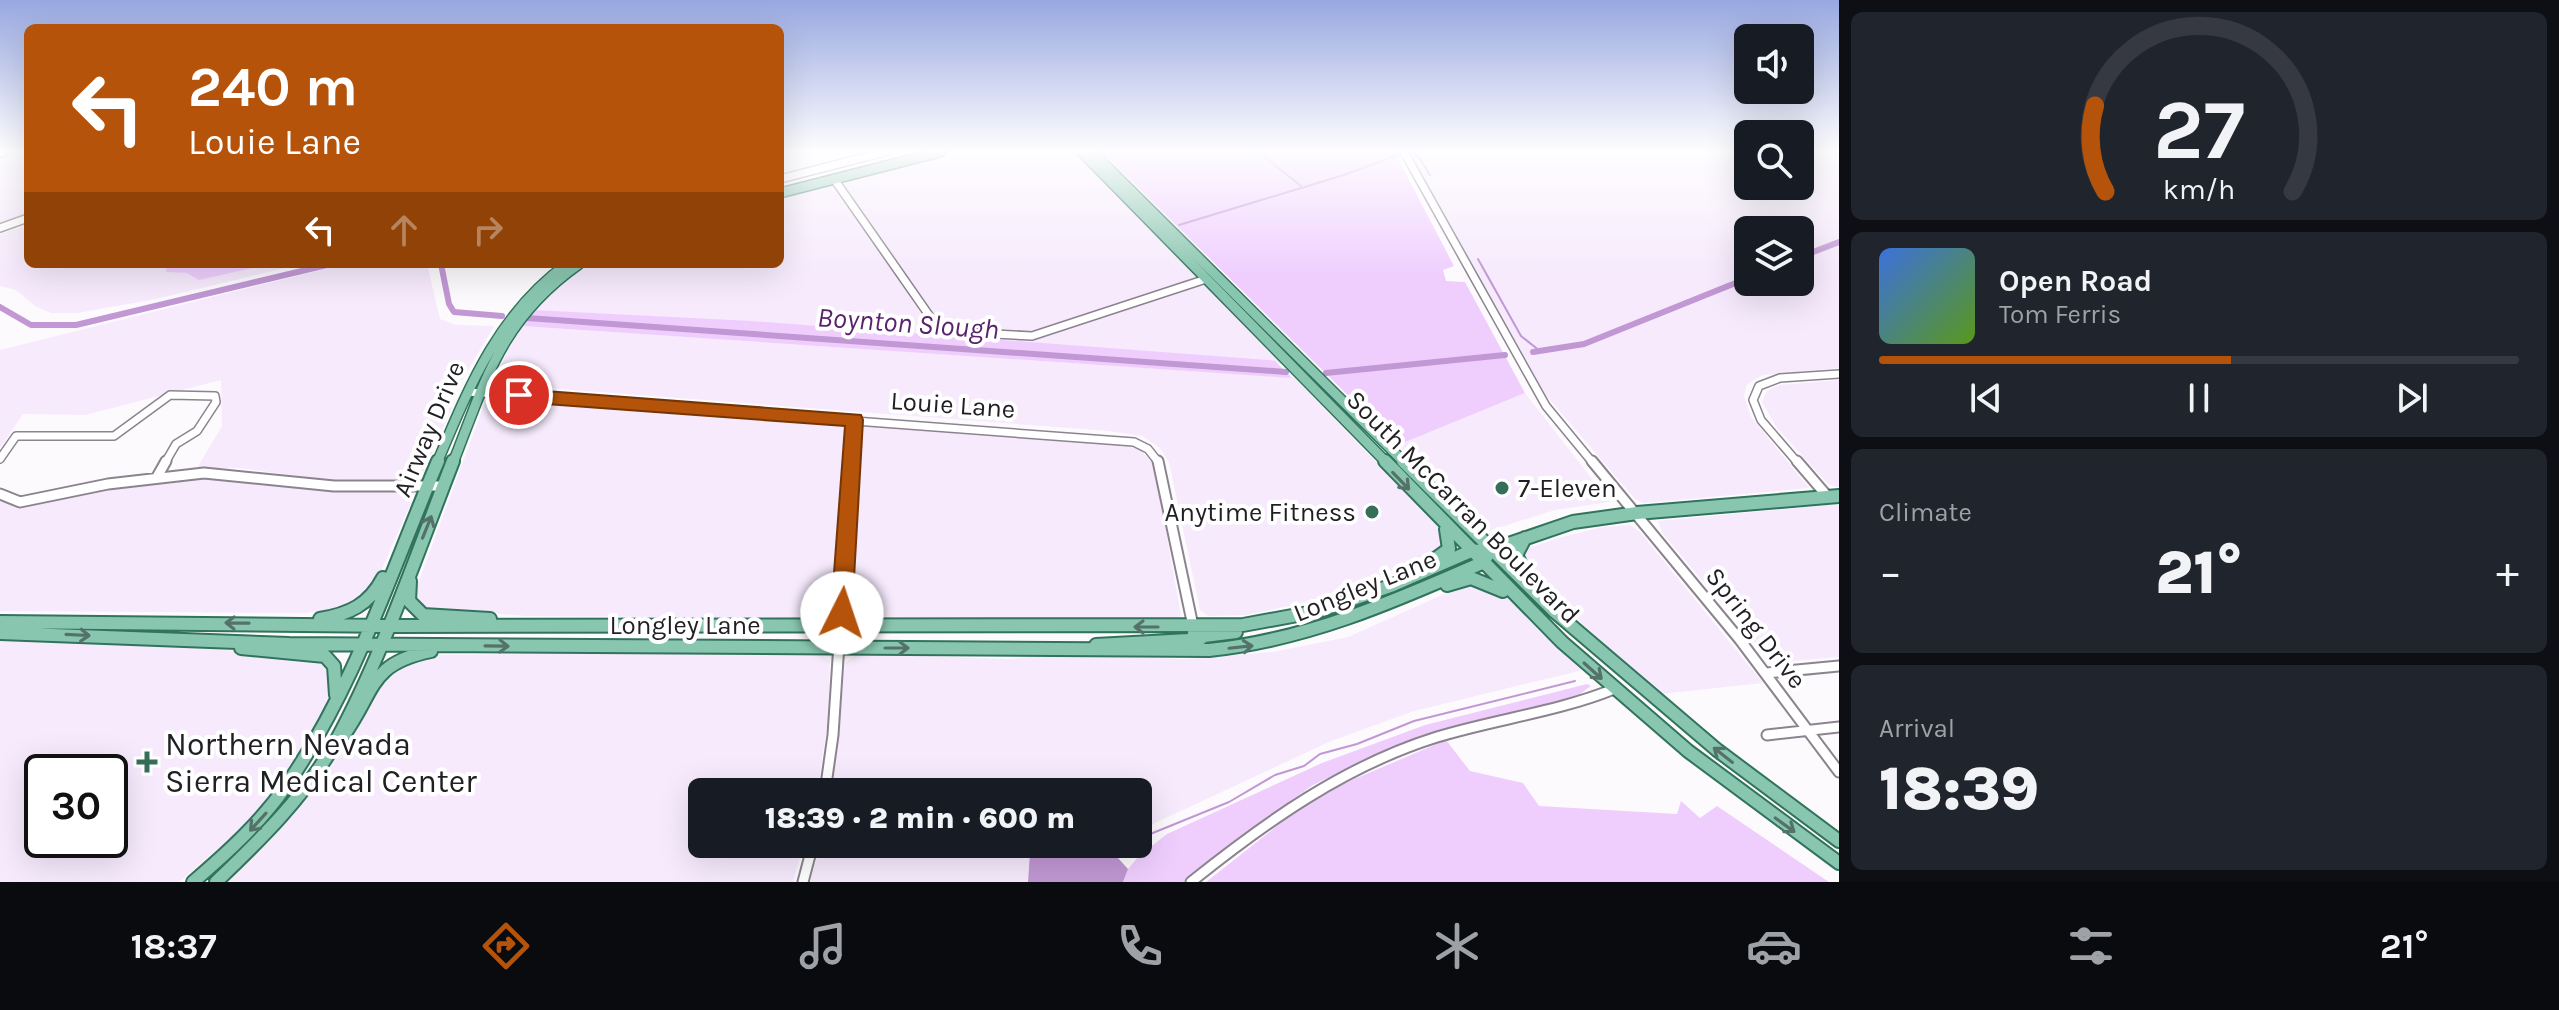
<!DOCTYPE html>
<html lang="en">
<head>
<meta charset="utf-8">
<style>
	:root { --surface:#171b24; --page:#20242c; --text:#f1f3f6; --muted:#9ea1a6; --line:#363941; --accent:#b45309 }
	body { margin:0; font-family:Karla,sans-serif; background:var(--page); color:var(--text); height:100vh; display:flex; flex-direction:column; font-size:30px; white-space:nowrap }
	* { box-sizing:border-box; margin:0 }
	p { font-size:26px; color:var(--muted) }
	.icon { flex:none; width:44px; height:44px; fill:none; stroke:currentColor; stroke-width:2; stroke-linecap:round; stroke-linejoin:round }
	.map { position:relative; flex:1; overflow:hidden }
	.drawer { display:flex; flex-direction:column; gap:12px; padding:12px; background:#0d0f14; width:720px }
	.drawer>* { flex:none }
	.hud { position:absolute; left:24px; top:24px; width:760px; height:244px; border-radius:12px; box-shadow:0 8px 32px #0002; background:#b45309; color:#fff; overflow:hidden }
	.tools { position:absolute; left:1734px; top:24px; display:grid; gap:16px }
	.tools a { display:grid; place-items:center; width:80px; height:80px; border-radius:12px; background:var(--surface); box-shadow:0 8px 32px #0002; font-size:40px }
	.speed { position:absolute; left:24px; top:754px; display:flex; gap:16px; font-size:40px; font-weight:700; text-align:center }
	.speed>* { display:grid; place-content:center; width:104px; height:104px; border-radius:50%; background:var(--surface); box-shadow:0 8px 32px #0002; line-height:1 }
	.speed .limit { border:4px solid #111; border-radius:12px; background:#fff; color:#111 }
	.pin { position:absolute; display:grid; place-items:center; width:68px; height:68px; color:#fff; margin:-34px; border:4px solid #fff; border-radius:50%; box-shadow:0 2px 8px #0007 }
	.me { position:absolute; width:88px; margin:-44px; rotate:4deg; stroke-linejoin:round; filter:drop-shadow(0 0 6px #0008) }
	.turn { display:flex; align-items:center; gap:28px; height:168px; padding:0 32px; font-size:36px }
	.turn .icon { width:104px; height:104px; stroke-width:2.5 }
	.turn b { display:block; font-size:56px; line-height:68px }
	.lanes { display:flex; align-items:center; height:76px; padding:0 32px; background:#0003; justify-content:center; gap:40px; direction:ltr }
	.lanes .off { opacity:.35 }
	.big { font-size:60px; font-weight:800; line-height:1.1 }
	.drawer .card { flex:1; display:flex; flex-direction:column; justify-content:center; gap:12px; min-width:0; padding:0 28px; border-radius:12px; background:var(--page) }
	.drawer .dial { align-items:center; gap:0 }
	.dial svg { height:208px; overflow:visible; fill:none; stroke:var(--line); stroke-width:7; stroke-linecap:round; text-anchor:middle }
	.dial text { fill:var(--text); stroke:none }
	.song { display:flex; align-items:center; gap:24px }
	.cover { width:96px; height:96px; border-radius:12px; background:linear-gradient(135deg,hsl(220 70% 55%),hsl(90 70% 35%)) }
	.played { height:8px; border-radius:4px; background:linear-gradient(90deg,var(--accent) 55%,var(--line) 55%) }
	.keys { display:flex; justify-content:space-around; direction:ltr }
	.heat { display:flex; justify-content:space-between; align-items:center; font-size:44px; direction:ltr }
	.trip { position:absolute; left:688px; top:778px; width:464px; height:80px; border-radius:12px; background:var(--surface); box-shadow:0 8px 32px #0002; font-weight:800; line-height:80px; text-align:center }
	.tab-bar { display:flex; height:128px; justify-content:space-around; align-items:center; background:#090b0e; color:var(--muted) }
	.tab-bar .icon { width:56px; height:56px }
	.tab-bar .active { color:var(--accent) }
	.tab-bar b { font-size:36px; color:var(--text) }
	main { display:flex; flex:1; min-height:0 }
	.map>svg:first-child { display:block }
	.built { fill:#f6eafc; fill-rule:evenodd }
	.green { fill:#efcefe }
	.water { fill:#c197d4 }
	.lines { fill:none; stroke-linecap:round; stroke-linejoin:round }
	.stream { stroke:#c197d4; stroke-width:2 }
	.canal { stroke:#c197d4; stroke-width:6 }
	.minor-far1-casing { stroke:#8b848e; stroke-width:10 }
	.minor-casing { stroke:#8b848e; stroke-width:13 }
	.major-far1-casing { stroke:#31735c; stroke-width:12 }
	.major-casing { stroke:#31735c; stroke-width:16 }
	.minor-far1 { stroke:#fff; stroke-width:7 }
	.minor { stroke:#fff; stroke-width:9 }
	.major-far1 { stroke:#89c6b0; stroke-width:9 }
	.major { stroke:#89c6b0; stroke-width:12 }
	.oneway { stroke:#55726a }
	.route { fill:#b45309; stroke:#753606; stroke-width:2 }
	.poi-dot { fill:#356f59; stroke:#fff; stroke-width:3 }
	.labels { text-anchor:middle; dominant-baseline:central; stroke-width:8; stroke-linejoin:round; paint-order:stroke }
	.street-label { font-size:26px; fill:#211f23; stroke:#fff }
	.poi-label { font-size:26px; fill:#211f23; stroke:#fff; text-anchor:start }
	.water-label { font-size:28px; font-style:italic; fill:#58236b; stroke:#fff }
	.near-poi-label { font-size:32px; fill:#211f23; stroke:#fff; text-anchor:start }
</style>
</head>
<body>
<main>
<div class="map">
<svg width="1839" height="882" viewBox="0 0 1839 882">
	<rect width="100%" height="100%" fill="#fdfafe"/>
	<path class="built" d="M0 152H28V219L0 229Z
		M955 152H1077L1283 364 530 311 586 264H780V197Z
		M1408 152H1748V186H1800V152H1839V368L1763 375 1747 384 1744 396 1751 417 1809 488 1644 503 1635 499 1545 394ZM1748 230H1800V282H1748Z
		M28 225V264H302L156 299 77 313H51L35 306 16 290 0 286V234Z
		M345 264H427L440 319 456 325 494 326 463 379 458 382 452 397 455 401 421 479 329 480 238 468H197L222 426 221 380 85 415 23 414 0 448V350Z
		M522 326 1295 378 1438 526 1443 543 1437 551 1326 598 1246 615 1208 616 1200 610 1169 462 1160 448 1142 436 1109 431 495 384V379L507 352Z
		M1839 380V487H1836L1828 484 1777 428 1762 402 1767 391 1779 385Z
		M1525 393 1610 502 1555 510 1485 532 1398 445Z
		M499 398 845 425 831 615 822 618 526 616 426 608 416 597 417 586 484 405Z
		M865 426 1130 445 1139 448 1154 464 1181 616 1171 619H1035L852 616 860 430Z
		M193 479H221L321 491 411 492 415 494 373 589 367 596 343 609 302 613 0 611V502L28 505 109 489Z
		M1839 504V657L1779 662 1764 654 1663 534 1658 521Z
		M1630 525 1640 532 1763 683 1660 694 1543 588 1527 569 1522 555 1529 548 1558 538 1603 527Z
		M1469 583 1503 594 1583 670 1414 711 1331 741 1138 831V792H832L845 663 857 654 1013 659 1037 655 1186 659 1273 652 1348 637Z
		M0 638 187 646 260 654 312 655 329 664 332 695 306 745 272 793 236 833 179 882H0ZM42 772H110V840H42Z
		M637 653 820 654 830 661 828 720 817 792H702V844H804L793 882H228L311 794 351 735 374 685 417 655Z
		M821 844H967L1030 852 1028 882H810Z"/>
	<path class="green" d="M1102 152H1399L1402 156 1398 159 1454 266 1443 270 1446 281 1465 282 1525 393 1398 445Z
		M167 264H271L199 280 187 273 166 272Z
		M533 310 751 321 1268 360 1275 361 1292 378 522 326Z
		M1587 684 1591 686 1573 699 1459 725 1395 746 1313 785 1236 839 1183 882H1123L1128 869 1138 857 1167 834 1322 763 1425 725Z
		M1446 740 1470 771 1523 783 1539 806 1677 814 1681 801 1700 818 1717 806 1829 882H1206L1296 811 1331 789Z"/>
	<path class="water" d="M1035 847H1108L1128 869 1123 882H1028L1030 852Z"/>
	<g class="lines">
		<path class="stream" d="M1258 152 1301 186
			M1411 152 1420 159 1430 175
			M1179 225 1344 175 1400 154
			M1478 259 1521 336 1540 351
			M1138 839 1229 802 1275 775 1304 766 1320 754 1357 744 1414 721 1575 681"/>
		<path class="canal" d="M1800 257 1839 242
			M441 264 449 304 454 312 502 316
			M0 307 31 325H76L331 264
			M527 318 1286 372
			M1533 352 1584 344 1748 278
			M1326 373 1505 355"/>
		<defs>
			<path id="minor-far1" d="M1404 152 1546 406 1593 463
				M0 153 4 152
				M780 179 885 152
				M834 179 940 331 1032 336 1206 279
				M0 228 28 218
				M468 392 1134 442 1148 449 1159 463
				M0 459 16 436H114L170 395 215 396 216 402 197 431 176 444 165 463
				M851 463 854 420
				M1798 463 1761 420 1753 400 1759 386 1780 378 1839 374"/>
			<path id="minor" d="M1158 461 1193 626
				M1592 461 1740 640 1839 772
				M1797 461 1828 497
				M157 477 166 461
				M0 494 20 502 108 484 204 473 334 486H443
				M1766 673 1839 666
				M1767 735 1839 727
				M825 792 833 735 851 461
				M803 882 813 844
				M1191 882C1266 822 1344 766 1437 737 1496 719 1557 712 1614 689"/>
			<path id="major-far1" d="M1082 152 1387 463
				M1092 152 1405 463
				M780 193 940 152
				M437 463C469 387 498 314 567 264
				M453 463C486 379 501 319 579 264"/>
			<path id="major" d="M1385 461 1562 642 1688 751 1839 863
				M1403 461 1555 612 1717 750 1839 841
				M1525 538 1516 555 1528 579
				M1431 562 1449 549 1446 529
				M410 581 409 601 423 615 490 619
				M1447 585 1471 578 1503 591
				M320 619C349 614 369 605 383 578
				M0 622 399 626 1243 625 1319 611 1393 585 1471 551 1491 550 1573 522 1637 513 1839 496
				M0 633 289 644 1209 650C1307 640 1393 602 1482 563L1491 550
				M1096 645 1189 640 1195 636 1193 627
				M241 648 325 656 334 666 336 695
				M1198 649 1197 641 1204 636 1236 632
				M343 736C376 690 368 664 431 651
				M193 882C227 853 260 823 286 786 355 687 391 571 438 461
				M216 882C260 840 305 796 335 743 382 657 417 553 453 461"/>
		</defs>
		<use href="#minor-far1" class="minor-far1-casing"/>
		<use href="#minor" class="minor-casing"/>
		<use href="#major-far1" class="major-far1-casing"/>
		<use href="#major" class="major-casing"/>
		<use href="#minor-far1" class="minor-far1"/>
		<use href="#minor" class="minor"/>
		<use href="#major-far1" class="major-far1"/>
		<use href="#major" class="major"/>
	</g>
	<defs><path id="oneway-shaft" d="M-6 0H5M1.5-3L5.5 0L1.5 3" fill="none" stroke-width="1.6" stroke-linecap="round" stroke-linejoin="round" transform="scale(2)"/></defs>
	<g class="oneway">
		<use href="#oneway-shaft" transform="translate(1401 481) rotate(46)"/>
		<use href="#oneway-shaft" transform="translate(427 527) rotate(-68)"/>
		<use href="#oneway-shaft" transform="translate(237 623) rotate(-179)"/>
		<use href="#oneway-shaft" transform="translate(1146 627) rotate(180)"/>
		<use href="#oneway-shaft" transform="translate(78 635) rotate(3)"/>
		<use href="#oneway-shaft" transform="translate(497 646) rotate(1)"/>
		<use href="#oneway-shaft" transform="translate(1241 647) rotate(-6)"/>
		<use href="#oneway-shaft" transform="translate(897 648)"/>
		<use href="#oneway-shaft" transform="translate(1593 671) rotate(42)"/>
		<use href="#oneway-shaft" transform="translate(1723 755) rotate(-142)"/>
		<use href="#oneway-shaft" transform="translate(258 822) rotate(132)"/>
		<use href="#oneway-shaft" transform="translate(1785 825) rotate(36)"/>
	</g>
	<linearGradient id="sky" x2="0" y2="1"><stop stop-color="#98a8e0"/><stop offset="0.55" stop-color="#fefdff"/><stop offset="1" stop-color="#fefdff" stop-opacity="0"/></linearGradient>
	<rect width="1839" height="275" fill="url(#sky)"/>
	<path class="route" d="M519 389 861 415 863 420 852 613 849 620 842 622 834 620 831 613 845 426 519 402 510 395Z"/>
	<g class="poi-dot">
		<circle cx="1502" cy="488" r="8"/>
		<circle cx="1372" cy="512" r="8"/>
		<path d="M143 750h8v8h8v8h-8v8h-8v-8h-8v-8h8z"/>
	</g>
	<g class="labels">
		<g class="street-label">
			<text transform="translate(953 405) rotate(4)">Louie Lane</text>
			<text transform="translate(429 429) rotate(-67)">Airway Drive</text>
			<text transform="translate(1463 507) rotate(45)">South McCarran Boulevard</text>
			<text transform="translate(1365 586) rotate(-22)">Longley Lane</text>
			<text x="685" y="625">Longley Lane</text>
			<text transform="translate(1756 628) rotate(52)">Spring Drive</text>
		</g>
		<g class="poi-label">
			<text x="1518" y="488">7-Eleven</text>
			<text x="1356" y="512" text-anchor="end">Anytime Fitness</text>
		</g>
		<g class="water-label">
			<text transform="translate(908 323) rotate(4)">Boynton Slough</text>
		</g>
		<g class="near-poi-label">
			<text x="165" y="744">Northern Nevada<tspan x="165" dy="37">Sierra Medical Center</tspan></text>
		</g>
	</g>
</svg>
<div class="tools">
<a><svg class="icon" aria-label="sound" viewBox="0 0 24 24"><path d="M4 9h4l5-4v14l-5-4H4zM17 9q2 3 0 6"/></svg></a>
<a><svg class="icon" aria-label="search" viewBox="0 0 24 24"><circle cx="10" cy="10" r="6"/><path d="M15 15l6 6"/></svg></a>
<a><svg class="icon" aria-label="layers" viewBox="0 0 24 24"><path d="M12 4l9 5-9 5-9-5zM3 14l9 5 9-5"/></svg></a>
</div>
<div class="speed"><div class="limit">30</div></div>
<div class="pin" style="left:519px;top:395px;background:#d93025"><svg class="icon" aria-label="arrive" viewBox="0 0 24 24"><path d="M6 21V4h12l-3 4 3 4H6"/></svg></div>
<svg class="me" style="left:842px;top:613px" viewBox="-20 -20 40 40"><circle r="19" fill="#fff"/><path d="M0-13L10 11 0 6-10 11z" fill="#b45309"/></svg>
<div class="trip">18:39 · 2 min · 600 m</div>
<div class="hud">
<div class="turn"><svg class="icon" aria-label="left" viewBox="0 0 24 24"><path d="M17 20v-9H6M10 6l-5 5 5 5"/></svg><div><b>240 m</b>Louie Lane</div></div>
<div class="lanes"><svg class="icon" aria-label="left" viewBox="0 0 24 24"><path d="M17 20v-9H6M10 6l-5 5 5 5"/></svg><svg class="icon off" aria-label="ahead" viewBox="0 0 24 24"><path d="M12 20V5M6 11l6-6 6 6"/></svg><svg class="icon off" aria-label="right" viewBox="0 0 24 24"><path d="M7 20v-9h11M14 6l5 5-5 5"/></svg></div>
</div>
</div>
<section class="drawer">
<div class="card dial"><svg viewBox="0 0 100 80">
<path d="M14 69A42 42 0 1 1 86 69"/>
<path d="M14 69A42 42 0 0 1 10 36" stroke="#b45309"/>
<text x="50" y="56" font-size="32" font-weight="700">27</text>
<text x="50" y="72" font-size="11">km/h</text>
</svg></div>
<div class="card">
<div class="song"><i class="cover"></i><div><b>Open Road</b><p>Tom Ferris</p></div></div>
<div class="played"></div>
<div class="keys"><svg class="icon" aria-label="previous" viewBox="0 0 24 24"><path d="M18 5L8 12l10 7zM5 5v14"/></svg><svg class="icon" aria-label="pause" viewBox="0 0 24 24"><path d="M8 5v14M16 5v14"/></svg><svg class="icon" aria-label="next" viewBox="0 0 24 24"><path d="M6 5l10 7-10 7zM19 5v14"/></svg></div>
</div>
<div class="card"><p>Climate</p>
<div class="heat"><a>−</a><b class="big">21°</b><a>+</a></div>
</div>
<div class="card"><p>Arrival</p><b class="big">18:39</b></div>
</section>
</main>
<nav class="tab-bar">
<b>18:37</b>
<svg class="icon active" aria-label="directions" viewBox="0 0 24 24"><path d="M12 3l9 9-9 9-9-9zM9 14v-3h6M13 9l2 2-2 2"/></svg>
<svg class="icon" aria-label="music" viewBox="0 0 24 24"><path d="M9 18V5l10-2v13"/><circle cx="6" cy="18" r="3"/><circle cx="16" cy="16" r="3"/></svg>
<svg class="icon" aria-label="phone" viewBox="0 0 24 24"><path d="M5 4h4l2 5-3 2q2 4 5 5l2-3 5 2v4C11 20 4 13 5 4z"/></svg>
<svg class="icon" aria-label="climate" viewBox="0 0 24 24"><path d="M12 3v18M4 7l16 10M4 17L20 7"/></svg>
<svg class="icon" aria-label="car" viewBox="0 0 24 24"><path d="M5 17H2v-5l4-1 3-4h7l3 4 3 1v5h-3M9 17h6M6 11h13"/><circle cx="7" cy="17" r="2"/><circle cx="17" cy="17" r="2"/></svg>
<svg class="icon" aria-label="filters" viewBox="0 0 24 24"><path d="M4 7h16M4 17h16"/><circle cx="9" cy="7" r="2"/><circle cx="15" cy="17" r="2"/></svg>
<b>21°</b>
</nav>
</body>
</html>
